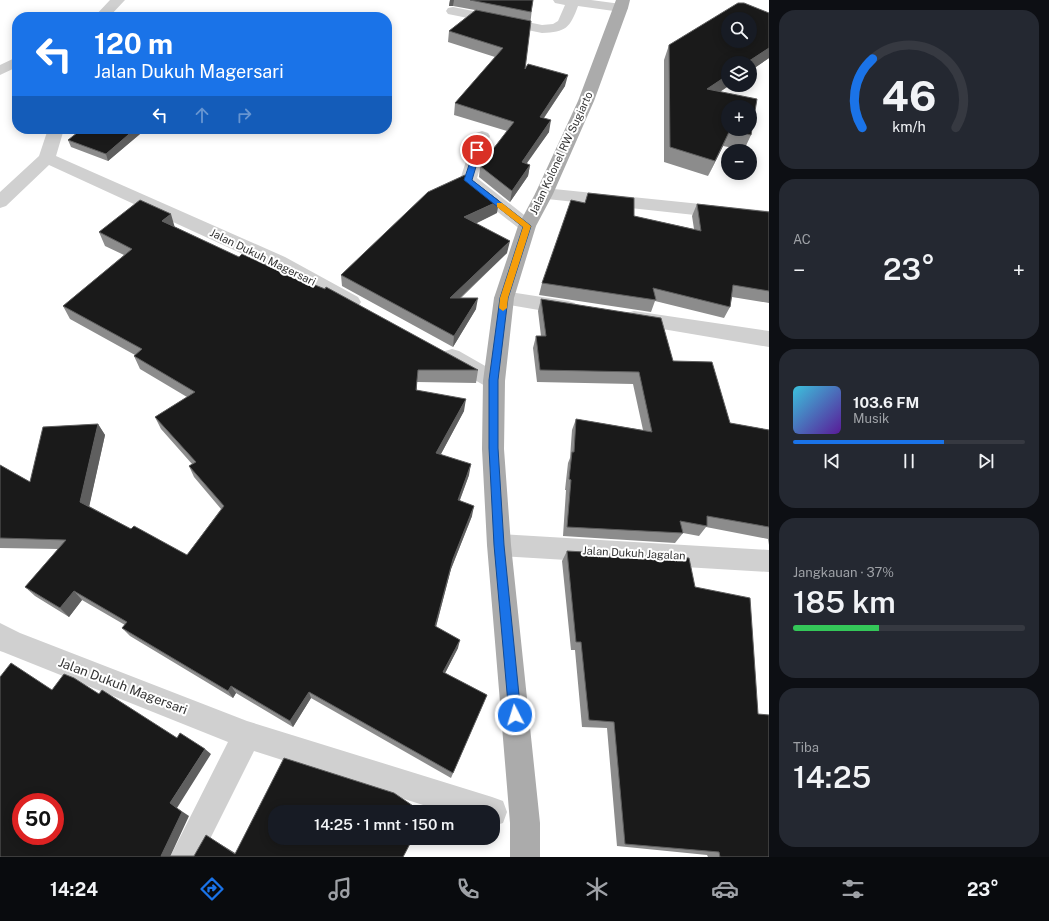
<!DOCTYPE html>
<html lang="id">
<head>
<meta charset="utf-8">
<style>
	:root { --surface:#171b24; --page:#242831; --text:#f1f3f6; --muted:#9ea1a6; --line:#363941; --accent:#1a73e8 }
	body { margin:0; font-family:"Public Sans",sans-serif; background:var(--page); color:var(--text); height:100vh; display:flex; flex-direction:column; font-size:15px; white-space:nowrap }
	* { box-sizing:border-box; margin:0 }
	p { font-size:13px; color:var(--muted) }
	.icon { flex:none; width:22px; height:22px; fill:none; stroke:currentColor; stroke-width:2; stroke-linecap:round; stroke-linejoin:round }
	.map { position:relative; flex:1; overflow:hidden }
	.side { display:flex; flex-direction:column; gap:10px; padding:10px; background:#0d0f14; width:280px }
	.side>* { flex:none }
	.hud { position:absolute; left:12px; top:12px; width:380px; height:122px; border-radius:16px; box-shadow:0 2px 10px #0003; background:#1a73e8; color:#fff; overflow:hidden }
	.tools { position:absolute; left:721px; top:12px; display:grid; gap:8px }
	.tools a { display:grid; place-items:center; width:36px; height:36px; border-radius:50%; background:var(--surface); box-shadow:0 2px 10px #0003; font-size:20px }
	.speed { position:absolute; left:12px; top:793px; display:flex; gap:8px; font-size:20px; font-weight:700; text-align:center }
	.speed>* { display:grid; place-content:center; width:52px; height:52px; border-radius:50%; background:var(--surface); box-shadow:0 2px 10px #0003; line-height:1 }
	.speed .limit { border:6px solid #d22; background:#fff; color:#111 }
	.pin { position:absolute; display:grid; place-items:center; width:34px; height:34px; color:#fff; margin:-17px; border:2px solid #fff; border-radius:50%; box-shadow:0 1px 4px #0007 }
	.me { position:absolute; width:44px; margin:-22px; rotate:355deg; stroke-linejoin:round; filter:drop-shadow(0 0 3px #0008) }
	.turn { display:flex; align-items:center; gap:14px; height:84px; padding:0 16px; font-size:18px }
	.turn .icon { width:52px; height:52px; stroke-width:2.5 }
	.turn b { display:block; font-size:28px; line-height:34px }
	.lanes { display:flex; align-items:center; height:38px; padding:0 16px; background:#0003; justify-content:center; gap:20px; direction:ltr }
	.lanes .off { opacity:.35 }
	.big { font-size:30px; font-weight:600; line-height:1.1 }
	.side .tile { flex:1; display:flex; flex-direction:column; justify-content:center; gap:6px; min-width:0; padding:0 14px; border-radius:16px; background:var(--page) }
	.side .dial { align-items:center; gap:0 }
	.dial svg { height:104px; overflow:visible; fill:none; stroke:var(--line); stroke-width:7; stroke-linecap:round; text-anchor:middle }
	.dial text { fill:var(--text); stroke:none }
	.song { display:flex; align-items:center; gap:12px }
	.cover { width:48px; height:48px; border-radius:6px; background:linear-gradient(135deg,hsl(190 70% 55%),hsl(270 70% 35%)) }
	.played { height:4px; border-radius:2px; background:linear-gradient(90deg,var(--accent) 65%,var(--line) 65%) }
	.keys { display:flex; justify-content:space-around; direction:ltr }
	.heat { display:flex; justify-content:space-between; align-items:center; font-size:22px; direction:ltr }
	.charge { height:6px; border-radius:3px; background:linear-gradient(90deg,#34c759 37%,var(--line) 0) }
	.trip { position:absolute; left:268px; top:805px; width:232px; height:40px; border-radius:16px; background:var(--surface); box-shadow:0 2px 10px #0003; font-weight:600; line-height:40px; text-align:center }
	.dock { display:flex; height:64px; justify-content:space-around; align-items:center; background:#090b0e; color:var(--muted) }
	.dock .icon { width:28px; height:28px }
	.dock .selected { color:var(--accent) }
	.dock b { font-size:18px; color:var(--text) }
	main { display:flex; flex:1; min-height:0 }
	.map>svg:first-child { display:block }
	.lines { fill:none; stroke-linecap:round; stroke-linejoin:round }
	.minor { fill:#d0d0d0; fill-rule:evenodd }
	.major { fill:#ababab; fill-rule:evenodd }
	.wall { fill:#8c8c8c }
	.shaded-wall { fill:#5f5f5f }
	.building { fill:#1a1a1a; stroke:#5f5f5f; fill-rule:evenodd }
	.route { fill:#1a73e8; stroke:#114b97 }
	.slow { fill:#f59e0b }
	.labels { text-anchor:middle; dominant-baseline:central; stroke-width:4; stroke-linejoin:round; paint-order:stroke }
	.street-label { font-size:11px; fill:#333; stroke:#fff }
	.near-street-label { font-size:13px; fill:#333; stroke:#fff }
</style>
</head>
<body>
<main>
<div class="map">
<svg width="769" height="857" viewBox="0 0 769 857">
	<rect width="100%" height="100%" fill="#fff"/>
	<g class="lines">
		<path class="minor" d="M110 0H125L109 17H94Z
			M553 0H591L621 4 626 5 628 8 626 11 621 12 578 6C570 28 566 32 542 33L453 15 448 14 446 11 448 8 453 7 542 25 553 24 558 21 565 5 555 3Z
			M17 57V67L0 75V65Z
			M48 129H64L56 156 285 257 358 297 361 302 358 307 351 309 344 307 271 267 49 165 6 206 0 208V192L39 156Z
			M482 131 488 133 490 136 477 178 533 222 536 226 533 230 527 232 521 230 462 184 460 180 474 136 476 133Z
			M544 188 769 211V223L538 198 535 194 538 190Z
			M504 291 568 301 575 303 578 308 575 313 568 315 497 303 494 298 497 293Z
			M634 311 769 331V347L627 323 624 318 627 313Z
			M452 349 459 351 501 375 505 381 501 387 494 389 487 387 445 363 442 357 445 351Z
			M499 534 769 550V572L499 556 490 553 487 545 490 537Z
			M0 623 20 633 247 721 492 797 503 801 507 812 503 823 493 826V812H445L254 751 201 857H170L228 742 3 652 0 651Z"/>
		<path class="major" d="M616 0H630L628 8 594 101 553 194 536 226 514 298 505 381 504 449 511 545 540 823V857H510V823L487 545 482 449 483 381 494 298 518 226 535 194 578 101Z"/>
	</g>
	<path class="wall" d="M450 0H533L525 69 565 86 544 118 549 132 526 163 530 165 528 176 510 202 479 177 480 166 507 131 454 115 455 103 495 57 448 42 449 31 475 10 453 6H449Z
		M769 13V58L750 71V63L728 85H730L720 92 751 135 744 150 723 146 708 176 664 162V60L669 45Z
		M140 134 108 161 71 147 68 140Z
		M697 204 769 212V303L732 297 730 307 724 318 655 301 651 312 539 295 542 283 634 216 694 229 692 216Z
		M497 213 476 223 507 253 461 298 476 309 453 347 342 286 341 275Z
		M175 227 478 370 476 383 417 382V390L464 411 441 454 469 475 460 500 472 516 451 569 436 627 458 648 445 673 487 695 451 778 311 698 293 727 236 693 233 698 130 636 122 628 125 625 82 600 69 617 35 596 25 587 58 549 0 548V465L30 482 98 424 105 435 89 506 131 529 187 555 221 509 194 477 189 466 192 464 161 429 155 417 187 397 140 369 134 356 135 355 70 319 63 306 124 255 105 246 99 232Z
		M541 299 673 361 730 423 769 430V545L768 539 706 527 699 536 683 533 675 543 563 536 566 490H565L568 463 570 458 572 430 576 419 643 430 633 384 537 382 533 348 536 336H541L538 311Z
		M567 551 695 587 758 714 769 857H708L707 855 617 846 607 728 582 727 575 650H571L562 561Z"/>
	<path class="shaded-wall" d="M450 0H454L453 6H449Z
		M769 48V58L750 71V63H746Z
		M568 75 565 86 537 128 540 117Z
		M728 75V85H730L701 104 707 89Z
		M551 120 549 132 520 173 522 162Z
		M135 129H138L140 134 108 161 106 154Z
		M730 130 723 146 708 176 715 161Z
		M530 165 528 176 510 202 512 191Z
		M499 201 497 213 463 230 464 217Z
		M171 214 175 228 162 221Z
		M510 241 507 253 448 309 450 298Z
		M478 298 476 309 453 347 454 336Z
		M466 399 464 411 435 465 436 453Z
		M98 424 105 435 88 512 80 502Z
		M471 464 469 475 456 510 458 500Z
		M474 506 472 516 451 569 434 634 435 626 453 559Z
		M74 591 82 600 69 617 60 608Z
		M460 640 458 648 442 679 443 672Z
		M231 686 236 693 233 698 228 691Z
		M309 692 311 698 293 727 290 721Z
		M205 749 211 754 177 808 189 816 170 857 161 856 170 803Z
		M206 835 212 839 240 856 235 854Z"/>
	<path class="building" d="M470 0H533L531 12Z
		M738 3H744L769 13V48L746 63H728V75L707 89 757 99 751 135 730 130 715 161 670 147 669 45ZM728 19H750V41H728ZM728 107H750V129H728Z
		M476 10 531 21 525 69 528 64 568 75 540 117 551 120 522 162 530 165 512 191 480 166 514 122 455 103 503 48 449 31Z
		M82 129H135L106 154 68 140Z
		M465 175 499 201 464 217 510 241 450 298H478L454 336 341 275 428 192Z
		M588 193 634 198V216L701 231 697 204 769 212V291L733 285 730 307 653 288 656 300 542 283 571 200 585 203Z
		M140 200 171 214 162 221 239 257 242 254 313 287 315 285 325 289 326 287 478 370H418L416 390 466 399 436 453 471 464 458 500 474 506 453 559 435 626 460 640 443 672 487 695 453 773 309 692 290 721 231 686 228 691 122 628 127 622 74 591 60 608 25 587 66 540 0 538V465L30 482 43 427 98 424 80 502 131 529 134 526 187 555 224 506 189 466 196 462 155 417 195 392 134 356 142 349 63 306 132 249 99 232Z
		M541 299 661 318 673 361 712 362 730 423 769 430V527L707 516V526L680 521 683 533 567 527 571 480 569 479 572 452H574L576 419 652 432 639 372 540 370 536 336H546Z
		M567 551 689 558 695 587 750 598 758 714 769 715V857H720L719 852 625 844 614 722 589 720 581 642H576Z
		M11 663 52 690 64 674 74 678 99 694 102 690 177 738 180 733 205 749 170 803 182 812 161 856H194L206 835 235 854 284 758 394 793 422 812H275V838H413L403 857H0V677ZM21 802H55V836H21Z"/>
	<path class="route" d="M477 148 481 150 472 180 531 226 508 298 498 380V448L504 545 521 715 519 719 515 721 511 719 509 715 494 545 489 448V380L500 298 523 227 464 180 474 150Z"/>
	<path class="slow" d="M497 203H502L531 226 508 298 507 308 503 311 499 308 500 298 523 227 497 207Z"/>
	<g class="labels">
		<g class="street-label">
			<text transform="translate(561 153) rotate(-65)">Jalan Kolonel RW Sugiarto</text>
			<text transform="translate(263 257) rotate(26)">Jalan Dukuh Magersari</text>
			<text transform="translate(634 553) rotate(3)">Jalan Dukuh Jagalan</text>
		</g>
		<g class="near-street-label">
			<text transform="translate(123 686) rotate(21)">Jalan Dukuh Magersari</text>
		</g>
	</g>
</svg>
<div class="tools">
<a><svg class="icon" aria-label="search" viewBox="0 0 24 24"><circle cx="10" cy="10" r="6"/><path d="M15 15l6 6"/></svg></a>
<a><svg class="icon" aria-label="layers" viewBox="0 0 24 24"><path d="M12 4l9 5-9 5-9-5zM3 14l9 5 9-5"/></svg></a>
<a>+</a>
<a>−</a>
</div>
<div class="speed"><div class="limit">50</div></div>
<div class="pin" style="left:477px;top:150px;background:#d93025"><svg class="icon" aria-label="arrive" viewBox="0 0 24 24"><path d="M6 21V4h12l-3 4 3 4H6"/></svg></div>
<svg class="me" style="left:515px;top:715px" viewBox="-20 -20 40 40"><circle r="17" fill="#1a73e8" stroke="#fff" stroke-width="3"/><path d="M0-11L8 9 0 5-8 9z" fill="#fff"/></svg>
<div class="trip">14:25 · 1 mnt · 150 m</div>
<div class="hud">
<div class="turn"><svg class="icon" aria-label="left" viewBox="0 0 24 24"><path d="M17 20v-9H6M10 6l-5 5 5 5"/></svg><div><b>120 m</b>Jalan Dukuh Magersari</div></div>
<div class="lanes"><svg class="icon" aria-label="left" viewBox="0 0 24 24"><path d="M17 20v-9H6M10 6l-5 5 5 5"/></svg><svg class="icon off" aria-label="ahead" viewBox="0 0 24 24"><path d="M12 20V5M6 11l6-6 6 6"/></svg><svg class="icon off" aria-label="right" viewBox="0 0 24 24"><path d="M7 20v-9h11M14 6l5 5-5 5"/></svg></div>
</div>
</div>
<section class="side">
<div class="tile dial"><svg viewBox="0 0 100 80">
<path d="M14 69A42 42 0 1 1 86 69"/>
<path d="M14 69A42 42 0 0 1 22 16" stroke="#1a73e8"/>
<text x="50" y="56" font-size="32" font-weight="700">46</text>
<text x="50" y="72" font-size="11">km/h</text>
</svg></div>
<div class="tile"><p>AC</p>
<div class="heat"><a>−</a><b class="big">23°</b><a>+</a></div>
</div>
<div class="tile">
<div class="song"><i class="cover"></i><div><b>103.6 FM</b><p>Musik</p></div></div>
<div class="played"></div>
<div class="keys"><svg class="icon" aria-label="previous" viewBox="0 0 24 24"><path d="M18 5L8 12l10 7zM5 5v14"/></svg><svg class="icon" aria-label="pause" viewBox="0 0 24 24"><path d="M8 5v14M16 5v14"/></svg><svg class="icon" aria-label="next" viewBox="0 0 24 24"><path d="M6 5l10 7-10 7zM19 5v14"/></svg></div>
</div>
<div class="tile"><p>Jangkauan · 37%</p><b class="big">185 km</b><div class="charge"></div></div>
<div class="tile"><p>Tiba</p><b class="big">14:25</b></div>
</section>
</main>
<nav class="dock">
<b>14:24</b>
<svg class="icon selected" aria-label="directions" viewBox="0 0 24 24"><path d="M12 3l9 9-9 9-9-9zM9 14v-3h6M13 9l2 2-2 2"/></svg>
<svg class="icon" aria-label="music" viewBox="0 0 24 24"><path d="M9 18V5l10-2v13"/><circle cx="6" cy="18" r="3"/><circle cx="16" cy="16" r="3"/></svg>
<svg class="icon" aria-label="phone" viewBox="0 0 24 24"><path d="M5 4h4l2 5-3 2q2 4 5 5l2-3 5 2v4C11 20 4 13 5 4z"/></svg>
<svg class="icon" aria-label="climate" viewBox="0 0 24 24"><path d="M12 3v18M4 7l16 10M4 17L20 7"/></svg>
<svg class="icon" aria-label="car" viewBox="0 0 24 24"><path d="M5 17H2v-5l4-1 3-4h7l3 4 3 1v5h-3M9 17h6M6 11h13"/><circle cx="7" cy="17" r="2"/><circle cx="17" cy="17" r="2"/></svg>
<svg class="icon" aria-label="filters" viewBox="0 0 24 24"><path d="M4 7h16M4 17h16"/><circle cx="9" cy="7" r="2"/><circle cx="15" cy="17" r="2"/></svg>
<b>23°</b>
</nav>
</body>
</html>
